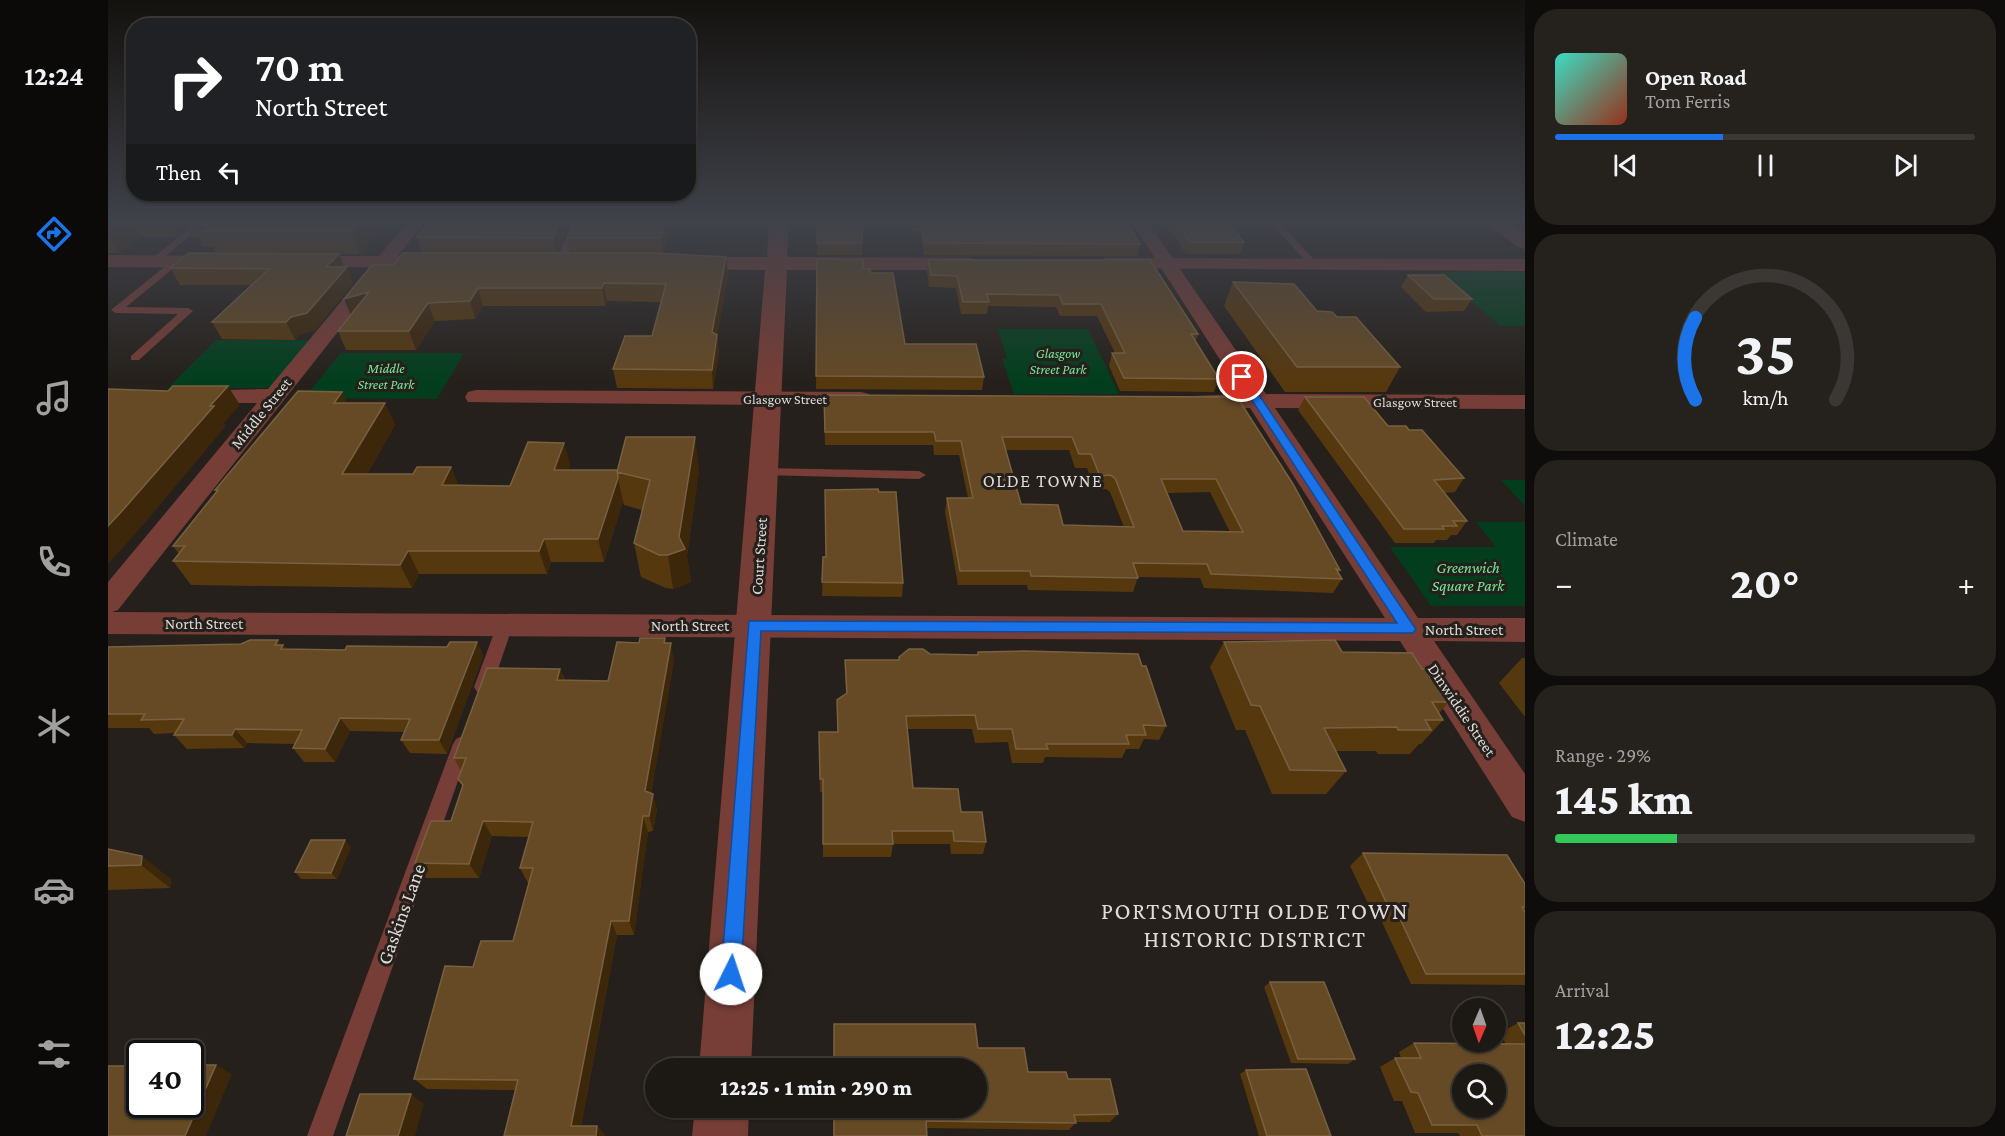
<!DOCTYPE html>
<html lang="en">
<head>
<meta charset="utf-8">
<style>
	:root { --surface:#1c1814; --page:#25211d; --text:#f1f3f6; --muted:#a0a0a0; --line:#3a3734; --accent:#1a73e8 }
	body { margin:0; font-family:"Crimson Pro",serif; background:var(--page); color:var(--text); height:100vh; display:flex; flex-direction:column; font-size:22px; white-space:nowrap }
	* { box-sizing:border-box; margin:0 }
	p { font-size:20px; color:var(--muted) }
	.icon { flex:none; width:33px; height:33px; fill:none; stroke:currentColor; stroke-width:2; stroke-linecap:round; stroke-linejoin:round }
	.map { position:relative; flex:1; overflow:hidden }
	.drawer { display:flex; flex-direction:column; gap:9px; padding:9px; background:#0f0d0b; width:480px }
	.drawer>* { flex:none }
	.top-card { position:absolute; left:18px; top:18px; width:570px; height:183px; border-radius:24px; box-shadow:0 2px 4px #0004,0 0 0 2px var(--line); background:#202124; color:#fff; overflow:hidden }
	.needle { width:39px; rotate:182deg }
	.buttons { position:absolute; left:1344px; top:998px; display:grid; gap:12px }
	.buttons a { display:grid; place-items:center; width:54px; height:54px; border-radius:50%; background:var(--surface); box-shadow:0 2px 4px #0004,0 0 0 2px var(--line); font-size:30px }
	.speed { position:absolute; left:18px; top:1040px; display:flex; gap:12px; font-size:30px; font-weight:700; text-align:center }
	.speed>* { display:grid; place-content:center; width:78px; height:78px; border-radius:50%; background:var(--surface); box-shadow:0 2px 4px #0004,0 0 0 2px var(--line); line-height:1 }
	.speed .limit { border:3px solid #111; border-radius:9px; background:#fff; color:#111 }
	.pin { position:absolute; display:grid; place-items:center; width:51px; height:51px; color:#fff; margin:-26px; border:3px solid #fff; border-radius:50%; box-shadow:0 2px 6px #0007 }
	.me { position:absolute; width:66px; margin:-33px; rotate:4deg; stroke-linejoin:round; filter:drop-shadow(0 0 4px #0008) }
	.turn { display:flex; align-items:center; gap:21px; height:126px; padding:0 30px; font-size:27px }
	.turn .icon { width:78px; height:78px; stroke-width:2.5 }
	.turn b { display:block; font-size:42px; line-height:51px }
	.then { display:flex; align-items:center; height:57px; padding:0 30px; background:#0003; gap:12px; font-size:22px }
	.big { font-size:45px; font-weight:800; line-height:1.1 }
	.drawer .widget { flex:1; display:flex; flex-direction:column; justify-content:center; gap:9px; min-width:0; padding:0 21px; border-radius:24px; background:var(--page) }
	.drawer .dial { align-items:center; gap:0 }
	.dial svg { height:156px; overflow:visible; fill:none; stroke:var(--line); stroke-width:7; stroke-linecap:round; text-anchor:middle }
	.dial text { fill:var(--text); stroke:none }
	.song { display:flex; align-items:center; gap:18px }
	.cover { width:72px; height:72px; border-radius:9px; background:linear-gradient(135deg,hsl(170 70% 55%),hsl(10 70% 35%)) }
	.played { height:6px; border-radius:3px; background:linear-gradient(90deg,var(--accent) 40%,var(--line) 40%) }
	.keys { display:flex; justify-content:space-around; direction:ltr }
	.heat { display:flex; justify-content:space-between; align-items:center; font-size:33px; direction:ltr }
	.charge { height:9px; border-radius:4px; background:linear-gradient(90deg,#34c759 29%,var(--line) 0) }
	.trip { position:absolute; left:537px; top:1058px; width:342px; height:60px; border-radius:30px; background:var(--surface); box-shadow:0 2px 4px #0004,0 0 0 2px var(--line); font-weight:800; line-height:60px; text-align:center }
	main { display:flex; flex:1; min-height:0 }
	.menu { display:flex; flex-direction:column; width:108px; justify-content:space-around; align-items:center; background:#0b0a08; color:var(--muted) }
	.menu .icon { width:42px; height:42px }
	.menu .selected { color:var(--accent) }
	.menu b { font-size:27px; color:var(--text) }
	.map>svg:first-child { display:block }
	.green { fill:#023e1d }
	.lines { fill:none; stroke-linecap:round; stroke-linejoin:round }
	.service { fill:#773d37; fill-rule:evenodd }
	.minor { fill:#773d37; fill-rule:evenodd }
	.tertiary { fill:#773d37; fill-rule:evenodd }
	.wall { fill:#56380f; fill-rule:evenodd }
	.shaded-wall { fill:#3c270b }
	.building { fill:#654a25; stroke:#786041; stroke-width:1.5; fill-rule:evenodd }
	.route { fill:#1a73e8; stroke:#114b97; stroke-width:1.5 }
	.labels { text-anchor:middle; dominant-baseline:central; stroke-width:6; stroke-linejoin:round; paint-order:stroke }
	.far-park-label { font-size:14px; font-style:italic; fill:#74e99b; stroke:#25201b }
	.far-street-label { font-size:14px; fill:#dedbd8; stroke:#25201b }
	.street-label { font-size:16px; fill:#dedbd8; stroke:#25201b }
	.park-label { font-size:16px; font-style:italic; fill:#74e99b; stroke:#25201b }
	.neighbourhood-label { font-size:18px; letter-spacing:1.5px; fill:#dedbd8; stroke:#25201b }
	.near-street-label { font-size:20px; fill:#dedbd8; stroke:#25201b }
	.near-quarter-label { font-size:24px; letter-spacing:1.5px; fill:#dedbd8; stroke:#25201b }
</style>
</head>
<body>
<main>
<nav class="menu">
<b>12:24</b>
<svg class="icon selected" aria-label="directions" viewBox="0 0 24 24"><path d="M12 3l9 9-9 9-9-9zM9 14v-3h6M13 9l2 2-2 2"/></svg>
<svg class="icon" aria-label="music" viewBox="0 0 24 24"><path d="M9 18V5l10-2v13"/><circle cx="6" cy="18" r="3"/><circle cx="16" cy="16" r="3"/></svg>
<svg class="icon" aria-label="phone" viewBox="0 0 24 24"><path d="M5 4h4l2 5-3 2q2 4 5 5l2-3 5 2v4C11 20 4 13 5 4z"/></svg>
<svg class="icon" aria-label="climate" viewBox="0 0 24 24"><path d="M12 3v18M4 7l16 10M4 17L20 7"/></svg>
<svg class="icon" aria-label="car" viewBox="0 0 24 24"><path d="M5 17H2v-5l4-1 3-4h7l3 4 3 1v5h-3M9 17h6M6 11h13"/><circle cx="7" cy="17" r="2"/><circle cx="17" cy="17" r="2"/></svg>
<svg class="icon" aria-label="filters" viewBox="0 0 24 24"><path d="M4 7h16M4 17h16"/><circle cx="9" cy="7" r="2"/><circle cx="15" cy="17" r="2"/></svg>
</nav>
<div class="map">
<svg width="1417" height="1136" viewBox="0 0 1417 1136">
	<rect width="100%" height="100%" fill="#25201b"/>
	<path class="green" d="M1330 272H1417V326H1392Z
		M890 329H980L1011 394H906L894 359H899Z
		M108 340H204L163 388H60Z
		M233 353H356L329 399 196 398Z
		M1393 480H1417V506Z
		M1368 522H1417V606H1323L1282 547H1388Z"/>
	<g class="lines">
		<path class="service" d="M87 224H96L48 264H42V260Z
			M464 224H472L457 263 449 265 447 263Z
			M1164 224H1173L1209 263V267H1203Z
			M65 260 73 262 18 307 80 308 85 311 31 360H23V356L70 314 8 313 3 310Z
			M656 468 811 471 818 475 811 479 651 475 649 472Z
			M397 619 403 621 405 625 384 687 381 692 375 694 369 692 366 687 389 625 391 621Z
			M354 736 360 739 363 744 225 1136H199L345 744 348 739Z"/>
		<path class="minor" d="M298 224H315L10 610 4 612 1277 618 1142 408 1085 406 1082 401 1085 396 1134 394 1025 224H1041L1158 394 1417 395V409L1167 408 1310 618H1417V642L1326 641 1417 774V822L1404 817 1292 641 0 634V582L149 403H88L80 401 77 396 80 391 160 389Z
			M368 390 753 392 761 394 764 399 761 404 753 406 360 402 357 397 360 392Z"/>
		<path class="tertiary" d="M661 224H681L679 257 863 258 870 260 874 264 870 268 863 270H679L643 1068H591L657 270 573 269 566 267 563 263 566 259 573 257H659Z
			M1380 224H1403L1417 234V249L1410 247Z
			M0 255 116 256 123 258 126 262 123 266 116 268 0 267Z
			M189 256H332L339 258 342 262 339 266 332 268 182 266 179 262 182 258Z
			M999 258 1417 259V271L992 268 988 264 992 260Z
			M587 1107H641L640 1136H584Z"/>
	</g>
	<path class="wall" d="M0 224H278L252 254 109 253 105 247H95L90 237H84L79 227 68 237H33L11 253H0Z
		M319 224H462L449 253H463L459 238 564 224 555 254 620 274 609 336 611 353 605 389 509 388 505 369 544 336 553 302 499 301 497 306H375L367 319 327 321 308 350H238L230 331 285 265 314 253 309 237Z
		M710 224 754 243V255H709Z
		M802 224H1020L1032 244 1029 256 816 255 812 231H804Z
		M1058 224H1122L1136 242 1132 254H1078Z
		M231 254 236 267 245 283 207 330 191 335 187 340 114 339 104 322 143 285H72L62 268Z
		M709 259 755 269 763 273 797 344 876 377 874 390 708 389Z
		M820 260H1042L1090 334 1088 341 1111 379 1106 392 1012 391 1001 366 1004 353H1007L989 316H952L948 307 880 306 879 314H853L848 288 821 287 819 272Z
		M1300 275 1364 299 1356 311 1318 312 1293 287Z
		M1125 282 1209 311 1229 317 1292 367 1278 392H1177L1116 306Z
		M1122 397 1232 570 1230 573 1234 579 1225 593 1096 588 1092 578 1030 577 1025 592 920 590 919 585H850L837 512 839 498H860L851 455H826L825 445H717L716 408ZM898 450H961L967 468H979L987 489H998L1002 492 1016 527 955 525 913 504ZM1102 492 1122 532 1075 531 1059 493Z
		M1197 397 1280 426 1356 478 1347 492 1336 493 1359 521 1349 535H1343L1339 540H1328L1326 543H1287L1190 410Z
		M239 403H277L287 425 259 474H305L343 467 350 485 402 486 456 443 462 465 460 470H591L579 556 583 582 565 589 558 588 533 577 526 543 534 510 516 505 515 501 496 562H443L439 574H311L304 588 83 585 65 561 71 554 65 546 109 492 107 490Z
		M715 557 795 583 794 597 714 596Z
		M557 638 558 643 566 660 543 793 549 809 545 831 540 832 539 839 526 935H509L473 1126H489L497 1135 396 1136 407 1090 319 1089 306 1079 365 967 405 941 421 883H420L412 868 421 837 384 836 371 878H318L307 863 343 821 355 786 350 779 353 771 346 758 452 669 457 680 500 681 531 643Z
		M170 640 173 645H175L179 649 237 650 339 647 369 642 375 656 339 754 302 753 293 740 296 732 242 731 227 762H196L185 748 187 744 139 743 136 748 79 749 66 735 67 733 46 734 41 728H0V647L133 644Z
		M1116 642 1234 652 1314 669 1341 702 1331 713 1335 720 1313 744H1311L1302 754H1270L1268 751H1228L1238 771 1218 794H1164L1137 730H1128L1102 667Z
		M870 652 1034 666 1058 726 1051 740 1036 739 1031 749H1018L1014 758 937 757 935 763H904L900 742 867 743 864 729H799L805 788 853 812 878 842 875 854H843L842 844H785L783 857H715V792H712L711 732H729V700L738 694 737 674V660H791L822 654 869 655Z
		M1414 658H1417V717L1391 683Z
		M243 847 229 879H193L187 872Z
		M0 849 63 879 62 888 0 890Z
		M1255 853 1417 884V985L1303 984 1272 918H1267L1242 866Z
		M1162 982 1247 1059 1240 1064 1183 1063 1156 987Z
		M1410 1023H1417V1136H1352L1350 1133H1307L1294 1101H1286L1272 1067 1287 1058H1293L1291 1052 1306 1043 1398 1044 1392 1033Z
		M726 1024 870 1048 920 1072 960 1079 1010 1114 1002 1122H968L961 1130 819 1128V1136H725V1107H868V1068H725Z
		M1138 1070 1223 1136H1151L1132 1074Z"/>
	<path class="shaded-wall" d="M7 224H25L33 237 11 253 0 235V229Z
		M61 224H78L79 227 68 237Z
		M250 224H278L252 254 243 231Z
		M451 224H462L448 254 445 238Z
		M557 224H564L555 254 553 238Z
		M231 254 237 269 239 267 245 283 207 330 191 335 187 340 178 322 218 267Z
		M618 257 620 274 609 336 611 353 605 389 604 370V332Z
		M496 283 499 301 497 306 494 288Z
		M370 288 375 306 367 319 362 301Z
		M261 292 244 318 236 299Z
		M320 303 327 321 308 350 301 331Z
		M120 386 132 405 116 423 118 426 30 531 0 564V526L102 406Z
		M234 392 244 414 226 403Z
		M277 403 287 425 246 496 234 474Z
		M587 437 591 470 579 556 583 582 565 589 560 555 571 537Z
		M456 443 462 465 452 493 446 470Z
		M343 467 352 490 334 485Z
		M510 478 515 501 496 562 490 539Z
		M436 539 443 562 439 574 431 551Z
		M300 551 311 574 304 588 292 565Z
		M557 638 561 655 563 643 566 660 541 807 537 791Z
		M170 640 175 646V645L185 659 167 645Z
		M369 642 375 656 339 754 331 740Z
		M452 669 458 685 449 680Z
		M232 718 242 731 227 762 217 749Z
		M127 729 139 743 136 748 124 735Z
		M545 794 549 809 545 831 541 816Z
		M535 816 540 832 526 935 521 921Z
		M375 821 384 836 371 878 361 864Z
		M237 840 243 847 229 879 223 873Z
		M34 856 63 879 62 888 33 865Z
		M503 921 509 935 471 1135 463 1126Z
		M108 1065 124 1074 98 1136H77Z
		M303 1094 316 1104 307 1136H290Z
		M489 1126 497 1135 496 1136H488Z"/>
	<path class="building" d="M0 224H7L0 229Z
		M85 224H250L243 231H97L104 225H84Z
		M319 224H451L445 238 309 237Z
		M465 224H557L553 238H459Z
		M710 224H754V243H709Z
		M813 224H1020L1032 244 817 243Z
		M1069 224H1122L1136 242H1082Z
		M81 253 231 254 218 267H239L199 313 183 317 178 322H104L161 269 62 268Z
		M295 253H547L618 257 604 332 609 335 604 370 505 369 517 336H544L558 284 496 283 494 288H370L362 301 320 303 301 331H230L261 292 236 299 264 265H285Z
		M709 259 755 260V269H762L763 273H785L797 344H868L876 377 708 376Z
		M820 260H1042L1090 334H1083L1111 379 1016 378 1004 353H1017L993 304H955L951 295 879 294 881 302H855L849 276 823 275Z
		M1300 275H1336L1364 299H1326Z
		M1125 282 1186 284 1209 311 1224 312 1229 317H1248L1292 367H1189Z
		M65 386H120L102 406H106L14 511 0 526V389L60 391Z
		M190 391 234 392 226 403H277L234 474H305L309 467H343L334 485 402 486 420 442 456 443 446 470H509L510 478 490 539H436L431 551H300L292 565 65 561 77 546H65L110 490H107Z
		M716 395 1122 397 1125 400H1131L1185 484 1232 570 1228 569 1234 579 1103 574 1099 564 1025 563 1030 578 923 576 922 571H852L839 498H865L853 441H828L826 432H717ZM894 437H964L971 454H983L992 476 1002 475 1007 478 1026 527 955 525 950 505 913 504ZM1053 479H1108L1135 532 1075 531Z
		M1197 397H1256L1280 426H1298L1301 430H1314L1356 478 1326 480 1359 521H1345L1349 526H1334L1336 529H1296Z
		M518 437H587L571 537 577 549 560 555H551L526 543 542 480 509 472Z
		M770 489 771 492H788L795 583 714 582 715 557H718L717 490Z
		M532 638H557L556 643H563L537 791 545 794 541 816H535L534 823 521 921H503L463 1126H489L488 1136H396L410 1080 306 1079 337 966 365 967 373 941H405L425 868H412L425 822 375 821 361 864 307 863 323 821H343L355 785 350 779 358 758H346L379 668 452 669 449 680 500 681 509 642 531 643Z
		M142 640H170L167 645H175L173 649 237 650 239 646 339 647 342 642H369L331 740H293L302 719 232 718 217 749 185 748 194 730 127 729 124 735H66L76 719 33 720 37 714H0V647L133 644Z
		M1227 640 1234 652 1304 653 1314 669H1320L1341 702H1324L1335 720H1317L1323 730H1290L1289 727 1216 728 1238 771 1182 770 1152 706 1143 705 1116 642Z
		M801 649H815L822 654 870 655V652L916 651 1030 654 1034 666H1038L1058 726 1035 725 1038 735H1018L1021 744H938L940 749H908L904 729H870L867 715 798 716 805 788 850 789 853 812H874L878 842 846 841 845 831H784L785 844H715V779H712L711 732H730L729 700 739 693 737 660H791V657Z
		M203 840H237L223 873 187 872Z
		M0 849 34 856 33 865 0 866Z
		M1255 853 1399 855 1417 884V907H1414L1417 912V974H1318L1286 906H1280Z
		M1162 982H1216L1247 1059H1190Z
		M1410 1023H1417V1035Z
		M726 1024H867L870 1048H916L920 1072H958L960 1079H1002L1010 1114 966 1115 968 1123 818 1121 819 1136H726V1107H868V1068H726Z
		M1306 1043 1417 1044V1136H1374L1369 1125H1324L1310 1093 1303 1092 1287 1058H1313ZM1354 1074H1388V1107H1354Z
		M82 1065H108L77 1136H0V1066H32V1104H82Z
		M1198 1069 1223 1136H1159L1138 1070Z
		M252 1094H303L290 1136H238Z"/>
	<linearGradient id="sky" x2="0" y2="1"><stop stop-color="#14120f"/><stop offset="0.58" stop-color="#40424a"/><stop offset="1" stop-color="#40424a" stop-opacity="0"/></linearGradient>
	<rect width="1417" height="383" fill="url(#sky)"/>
	<path class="route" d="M1134 374 1139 377 1305 625 1308 629 1305 633 653 631 633 974 630 981 623 984 616 981 613 974 641 621 1289 623 1129 377Z"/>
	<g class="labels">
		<g class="far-park-label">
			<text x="950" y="353">Glasgow<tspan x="950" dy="16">Street Park</tspan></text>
			<text x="278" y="368">Middle<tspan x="278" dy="16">Street Park</tspan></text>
		</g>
		<g class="far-street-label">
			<text x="677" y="399">Glasgow Street</text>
			<text x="1307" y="402">Glasgow Street</text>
		</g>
		<g class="street-label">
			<text transform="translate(153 413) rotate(-51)">Middle Street</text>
			<text transform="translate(651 556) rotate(-86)">Court Street</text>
			<text x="96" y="623">North Street</text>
			<text x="582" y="625">North Street</text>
			<text x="1356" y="629">North Street</text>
			<text transform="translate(1354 710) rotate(56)">Dinwiddie Street</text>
		</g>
		<g class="park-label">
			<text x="1360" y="567">Greenwich<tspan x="1360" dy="18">Square Park</tspan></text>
		</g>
		<g class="neighbourhood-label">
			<text x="935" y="481">OLDE TOWNE</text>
		</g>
		<g class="near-street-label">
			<text transform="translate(293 914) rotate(-70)">Gaskins Lane</text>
		</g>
		<g class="near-quarter-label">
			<text x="1147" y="910">PORTSMOUTH OLDE TOWN<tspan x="1147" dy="28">HISTORIC DISTRICT</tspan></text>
		</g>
	</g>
</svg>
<div class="buttons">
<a><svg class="needle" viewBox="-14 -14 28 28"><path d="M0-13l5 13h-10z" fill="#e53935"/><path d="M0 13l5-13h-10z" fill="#a0a0a0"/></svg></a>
<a><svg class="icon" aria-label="search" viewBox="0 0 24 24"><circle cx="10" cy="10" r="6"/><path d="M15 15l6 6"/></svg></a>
</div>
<div class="speed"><div class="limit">40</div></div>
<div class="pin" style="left:1134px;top:377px;background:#d93025"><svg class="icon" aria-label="arrive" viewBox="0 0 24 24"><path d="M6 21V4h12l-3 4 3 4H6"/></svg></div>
<svg class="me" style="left:623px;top:974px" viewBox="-20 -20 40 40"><circle r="19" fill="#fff"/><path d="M0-13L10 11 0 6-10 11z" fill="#1a73e8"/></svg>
<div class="trip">12:25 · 1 min · 290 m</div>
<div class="top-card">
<div class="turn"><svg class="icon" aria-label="right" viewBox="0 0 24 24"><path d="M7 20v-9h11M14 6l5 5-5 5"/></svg><div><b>70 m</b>North Street</div></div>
<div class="then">Then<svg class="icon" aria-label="left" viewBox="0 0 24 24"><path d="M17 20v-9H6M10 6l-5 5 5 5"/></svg></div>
</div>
</div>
<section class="drawer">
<div class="widget">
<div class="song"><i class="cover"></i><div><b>Open Road</b><p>Tom Ferris</p></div></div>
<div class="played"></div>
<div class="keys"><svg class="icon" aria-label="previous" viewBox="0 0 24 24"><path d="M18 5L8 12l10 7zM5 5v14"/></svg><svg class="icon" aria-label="pause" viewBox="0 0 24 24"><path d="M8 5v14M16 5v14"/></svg><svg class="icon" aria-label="next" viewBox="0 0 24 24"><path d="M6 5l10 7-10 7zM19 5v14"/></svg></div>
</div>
<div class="widget dial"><svg viewBox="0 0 100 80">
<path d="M14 69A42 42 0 1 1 86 69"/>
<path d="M14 69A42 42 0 0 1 14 27" stroke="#1a73e8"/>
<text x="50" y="56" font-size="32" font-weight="700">35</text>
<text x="50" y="72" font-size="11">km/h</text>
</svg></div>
<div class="widget"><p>Climate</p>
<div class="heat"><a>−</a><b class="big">20°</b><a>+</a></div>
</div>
<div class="widget"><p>Range · 29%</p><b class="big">145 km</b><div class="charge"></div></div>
<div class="widget"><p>Arrival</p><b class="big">12:25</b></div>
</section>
</main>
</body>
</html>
